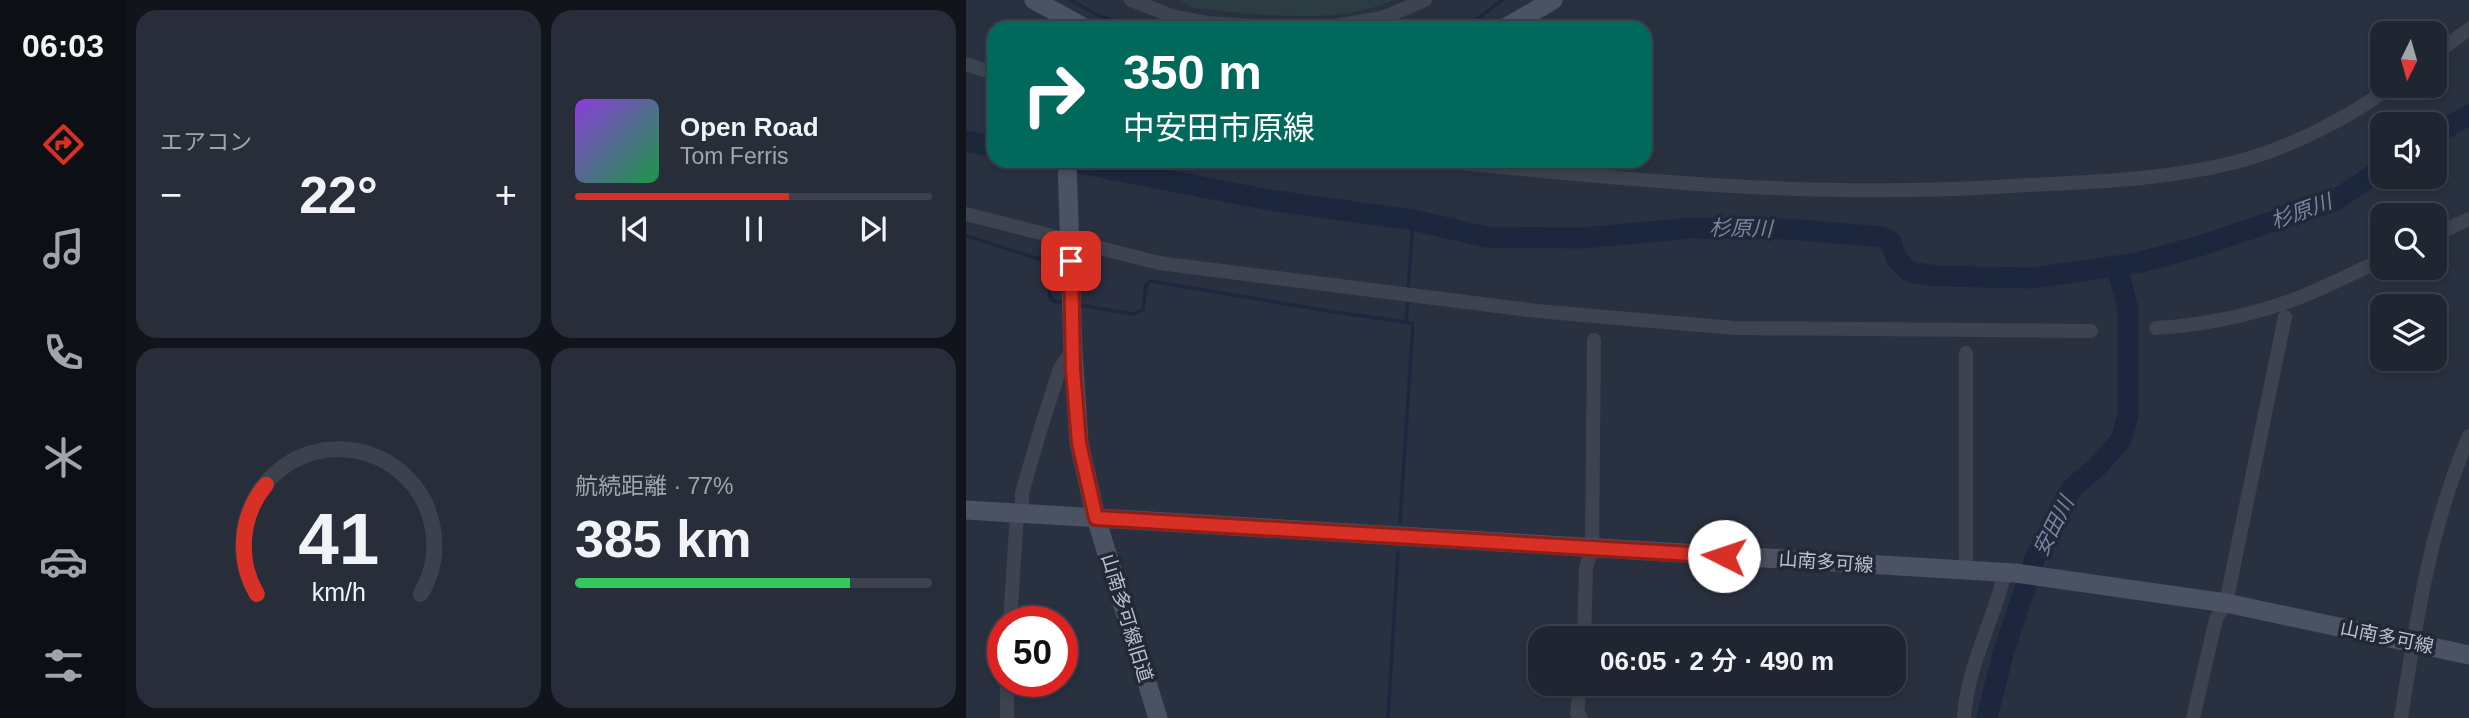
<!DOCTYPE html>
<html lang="ja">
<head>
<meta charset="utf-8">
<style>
	:root { --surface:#1f2531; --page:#272d39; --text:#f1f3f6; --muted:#a1a5ab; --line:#3c424d; --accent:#d93025 }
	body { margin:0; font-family:Arial,"Noto Sans JP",sans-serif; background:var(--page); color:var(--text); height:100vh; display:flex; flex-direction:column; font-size:26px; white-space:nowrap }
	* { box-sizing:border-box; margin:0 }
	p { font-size:23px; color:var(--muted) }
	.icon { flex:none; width:38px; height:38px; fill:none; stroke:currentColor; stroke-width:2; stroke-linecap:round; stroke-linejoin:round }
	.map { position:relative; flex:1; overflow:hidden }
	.details { display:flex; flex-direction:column; gap:10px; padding:10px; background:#11141b; width:840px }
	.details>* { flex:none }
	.guide { position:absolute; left:21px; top:21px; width:665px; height:147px; border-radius:21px; box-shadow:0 4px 10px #0003,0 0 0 2px var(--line); background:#00695c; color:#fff; overflow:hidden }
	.needle { width:46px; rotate:185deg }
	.tools { position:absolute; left:1404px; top:21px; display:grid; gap:14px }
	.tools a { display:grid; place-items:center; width:77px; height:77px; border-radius:14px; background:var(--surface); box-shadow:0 4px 10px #0003,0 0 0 2px var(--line); font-size:35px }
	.speed { position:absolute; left:21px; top:606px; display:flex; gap:14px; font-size:35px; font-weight:700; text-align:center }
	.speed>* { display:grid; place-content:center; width:91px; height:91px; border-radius:50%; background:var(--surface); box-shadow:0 4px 10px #0003,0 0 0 2px var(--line); line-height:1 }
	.speed .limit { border:10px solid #d22; background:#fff; color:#111 }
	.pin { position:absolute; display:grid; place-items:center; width:60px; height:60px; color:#fff; margin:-30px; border-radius:14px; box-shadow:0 4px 10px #0006 }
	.me { position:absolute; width:77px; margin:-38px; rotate:274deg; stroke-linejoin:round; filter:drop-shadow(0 0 5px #0008) }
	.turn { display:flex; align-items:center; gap:24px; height:147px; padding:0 21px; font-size:32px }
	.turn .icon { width:91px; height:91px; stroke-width:2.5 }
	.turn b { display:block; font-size:49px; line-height:60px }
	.big { font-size:52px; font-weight:600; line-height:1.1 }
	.details .card { flex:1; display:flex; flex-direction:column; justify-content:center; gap:10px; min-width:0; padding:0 24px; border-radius:21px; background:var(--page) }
	.details .dial { align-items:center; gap:0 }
	.dial svg { height:182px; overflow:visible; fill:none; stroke:var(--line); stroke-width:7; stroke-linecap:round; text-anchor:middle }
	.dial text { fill:var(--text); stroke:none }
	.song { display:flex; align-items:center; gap:21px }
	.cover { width:84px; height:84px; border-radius:10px; background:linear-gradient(135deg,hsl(270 70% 55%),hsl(140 70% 35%)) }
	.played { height:7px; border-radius:4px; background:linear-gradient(90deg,var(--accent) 60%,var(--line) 60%) }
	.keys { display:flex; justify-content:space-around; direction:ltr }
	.heat { display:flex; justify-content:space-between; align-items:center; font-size:38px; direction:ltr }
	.charge { height:10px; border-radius:5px; background:linear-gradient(90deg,#34c759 77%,var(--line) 0) }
	.details .tiles { flex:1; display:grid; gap:10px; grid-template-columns:repeat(2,1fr) }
	.trip { position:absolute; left:562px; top:626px; width:378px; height:70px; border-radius:21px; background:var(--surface); box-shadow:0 4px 10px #0003,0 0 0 2px var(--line); font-weight:600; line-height:70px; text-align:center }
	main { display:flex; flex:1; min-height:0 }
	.menu { display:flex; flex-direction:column; width:126px; justify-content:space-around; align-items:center; background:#0c0f14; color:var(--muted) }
	.menu .icon { width:49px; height:49px }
	.menu .on { color:var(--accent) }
	.menu b { font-size:32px; color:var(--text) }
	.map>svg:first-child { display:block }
	.green { fill:#2b3d42 }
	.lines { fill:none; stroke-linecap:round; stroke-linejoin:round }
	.stream { stroke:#1c273e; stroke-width:3.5 }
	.river { stroke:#1c273e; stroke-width:21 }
	.street { stroke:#3d4350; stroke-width:14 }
	.secondary { stroke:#4b5263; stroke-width:19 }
	.route-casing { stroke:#8d1f18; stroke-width:18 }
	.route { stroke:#d93025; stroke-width:12 }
	.labels { text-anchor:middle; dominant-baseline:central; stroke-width:7; stroke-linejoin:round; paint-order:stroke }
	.street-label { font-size:19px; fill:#babfcb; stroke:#212836 }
	.water-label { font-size:21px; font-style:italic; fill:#7686a7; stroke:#212836 }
</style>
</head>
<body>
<main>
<nav class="menu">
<b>06:03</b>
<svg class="icon on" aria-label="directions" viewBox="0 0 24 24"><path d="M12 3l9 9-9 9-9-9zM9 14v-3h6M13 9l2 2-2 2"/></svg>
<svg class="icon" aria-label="music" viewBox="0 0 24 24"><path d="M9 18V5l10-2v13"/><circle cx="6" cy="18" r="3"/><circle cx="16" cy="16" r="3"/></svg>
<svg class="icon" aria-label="phone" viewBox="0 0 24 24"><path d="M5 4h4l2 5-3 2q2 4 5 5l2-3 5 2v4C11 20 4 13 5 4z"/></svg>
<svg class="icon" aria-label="climate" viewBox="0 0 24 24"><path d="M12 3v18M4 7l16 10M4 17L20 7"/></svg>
<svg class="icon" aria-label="car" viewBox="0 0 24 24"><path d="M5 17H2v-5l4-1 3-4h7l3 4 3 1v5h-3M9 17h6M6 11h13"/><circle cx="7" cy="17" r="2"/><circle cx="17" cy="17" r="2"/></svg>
<svg class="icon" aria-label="filters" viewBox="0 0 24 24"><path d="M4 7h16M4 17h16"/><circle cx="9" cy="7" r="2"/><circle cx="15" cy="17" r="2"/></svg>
</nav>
<section class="details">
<div class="tiles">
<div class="card"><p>エアコン</p>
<div class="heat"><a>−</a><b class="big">22°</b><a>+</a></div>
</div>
<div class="card">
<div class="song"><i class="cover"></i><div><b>Open Road</b><p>Tom Ferris</p></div></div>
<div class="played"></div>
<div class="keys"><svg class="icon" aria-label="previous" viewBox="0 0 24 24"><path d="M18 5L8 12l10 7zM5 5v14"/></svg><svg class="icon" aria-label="pause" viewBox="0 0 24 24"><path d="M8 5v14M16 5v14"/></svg><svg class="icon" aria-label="next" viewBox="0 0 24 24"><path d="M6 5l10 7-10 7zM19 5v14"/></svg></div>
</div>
<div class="card dial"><svg viewBox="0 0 100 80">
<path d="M14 69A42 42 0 1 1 86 69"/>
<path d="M14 69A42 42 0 0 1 18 21" stroke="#d93025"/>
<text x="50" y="56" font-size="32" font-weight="700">41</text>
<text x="50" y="72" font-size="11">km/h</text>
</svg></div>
<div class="card"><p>航続距離 · 77%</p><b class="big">385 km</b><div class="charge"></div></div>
</div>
</section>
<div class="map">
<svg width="1503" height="718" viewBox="0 0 1503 718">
	<rect width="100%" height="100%" fill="#293141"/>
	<path class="green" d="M214 0H427C368 27 289 13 226 8Z"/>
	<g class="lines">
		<path class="stream" d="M105 0 131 15 169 28
			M499 28 536 0
			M0 236 80 261 84 296 87 301 99 303
			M442 291 447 220
			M114 305 167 314 177 310 180 285 184 281 368 312 440 322
			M434 522 447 324 440 322 442 299
			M422 718 432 552"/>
		<path class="river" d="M1468 135 1503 115
			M0 141 28 146
			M102 161 303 200 447 220 520 237 617 238 726 228 822 229 916 237 925 242 930 258 944 272 971 276 1065 278 1151 266 1175 262 1234 246 1368 201 1416 169
			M1021 718 1037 654 1069 558 1105 489 1131 467 1155 440 1162 415V309L1151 266"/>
		<path class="street" d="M165 0 206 16 242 23 315 28
			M357 28 416 18 459 0
			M1468 55 1503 29
			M0 64 28 73
			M475 161C659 180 844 198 1029 187 1109 182 1192 182 1270 162 1324 148 1382 118 1426 86
			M0 214 193 263 571 311 768 328 1125 331
			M1468 235 1503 219
			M1190 328C1239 325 1287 315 1332 298 1361 287 1388 272 1416 260
			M56 513V493L73 434 94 368 107 351
			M996 571 1000 565V353
			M44 621 51 513
			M618 639 620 568 626 548 628 340
			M41 681V718
			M614 684 611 714 615 718
			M998 718C1001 667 1027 622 1039 573
			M1227 718 1250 619 1260 603 1319 317
			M1435 718C1450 622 1464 526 1503 436"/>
		<path class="secondary" d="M68 0 119 28
			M539 28 587 0
			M101 161 107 351 113 443 130 518 192 718
			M0 510 1049 573 1260 603 1503 655"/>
	</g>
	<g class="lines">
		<defs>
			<path id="route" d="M105 261 107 370 113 443 130 518 758 556"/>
		</defs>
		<use href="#route" class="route-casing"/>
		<use href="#route" class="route"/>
	</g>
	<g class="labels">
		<g class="street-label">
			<text transform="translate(860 562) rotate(4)">山南多可線</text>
			<text transform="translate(161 618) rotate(73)">山南多可線旧道</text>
			<text transform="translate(1421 637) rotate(12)">山南多可線</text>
		</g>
		<g class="water-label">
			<text transform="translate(1335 211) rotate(-20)">杉原川</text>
			<text transform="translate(775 228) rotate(1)">杉原川</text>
			<text transform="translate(1087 526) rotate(-63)">安田川</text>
		</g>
	</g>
</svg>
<div class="tools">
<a><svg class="needle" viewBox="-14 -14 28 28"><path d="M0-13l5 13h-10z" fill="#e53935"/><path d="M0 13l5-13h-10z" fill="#a1a5ab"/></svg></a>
<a><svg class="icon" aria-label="sound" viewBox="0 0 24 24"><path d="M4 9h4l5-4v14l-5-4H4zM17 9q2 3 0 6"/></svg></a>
<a><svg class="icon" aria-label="search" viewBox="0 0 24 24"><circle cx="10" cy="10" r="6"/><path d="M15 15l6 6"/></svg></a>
<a><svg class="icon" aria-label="layers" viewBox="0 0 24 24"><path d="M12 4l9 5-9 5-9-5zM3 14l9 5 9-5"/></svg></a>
</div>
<div class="speed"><div class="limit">50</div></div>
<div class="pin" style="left:105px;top:261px;background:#d93025"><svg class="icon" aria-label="arrive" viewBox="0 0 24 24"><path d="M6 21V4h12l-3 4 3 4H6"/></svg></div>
<svg class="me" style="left:758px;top:556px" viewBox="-20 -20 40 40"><circle r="19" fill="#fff"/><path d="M0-13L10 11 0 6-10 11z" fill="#d93025"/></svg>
<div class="trip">06:05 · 2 分 · 490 m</div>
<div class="guide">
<div class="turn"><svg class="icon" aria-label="right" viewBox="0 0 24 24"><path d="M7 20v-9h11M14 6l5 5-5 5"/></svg><div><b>350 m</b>中安田市原線</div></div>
</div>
</div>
</main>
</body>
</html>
